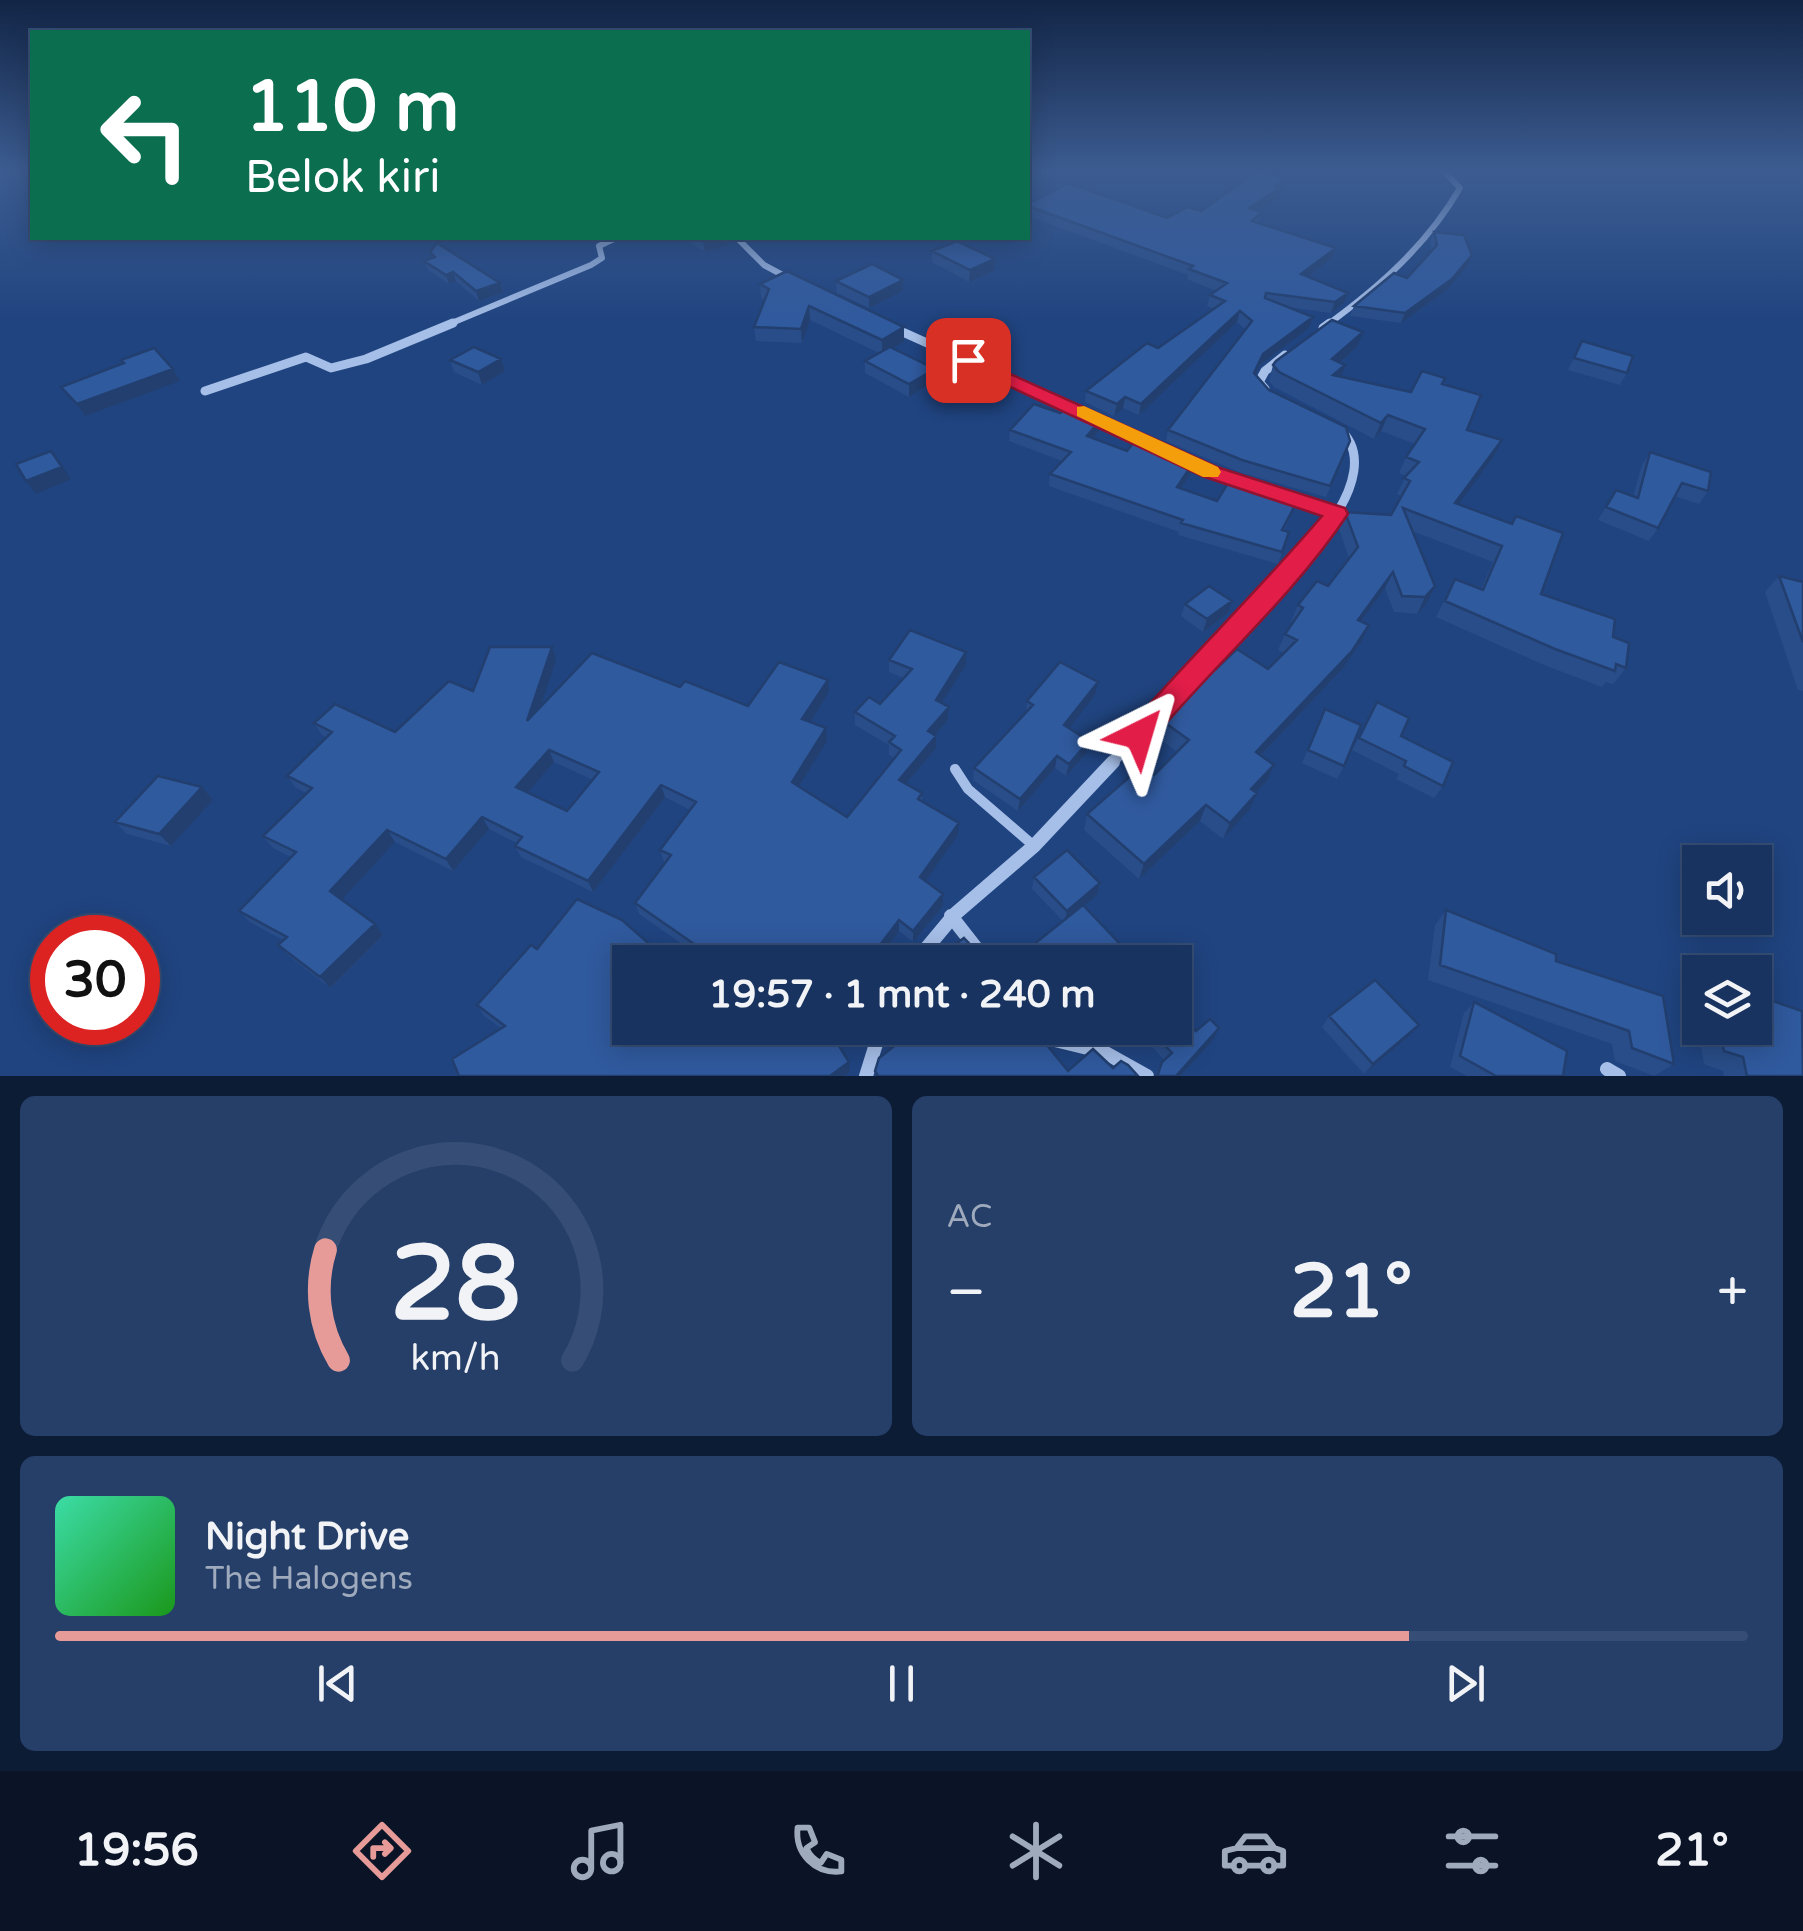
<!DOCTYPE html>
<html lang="id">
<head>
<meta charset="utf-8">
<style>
	:root { --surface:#183360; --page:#253f69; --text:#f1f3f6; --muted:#9faabd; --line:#364e75; --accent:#e69b98 }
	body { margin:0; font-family:"Varela Round",sans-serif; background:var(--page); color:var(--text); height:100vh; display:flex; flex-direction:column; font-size:38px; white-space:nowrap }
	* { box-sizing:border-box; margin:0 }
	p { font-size:32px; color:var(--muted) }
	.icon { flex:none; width:55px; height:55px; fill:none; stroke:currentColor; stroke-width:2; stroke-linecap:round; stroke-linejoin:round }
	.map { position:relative; height:1076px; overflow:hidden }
	.side { display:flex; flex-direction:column; gap:20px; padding:20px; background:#0d1c35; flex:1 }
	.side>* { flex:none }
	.top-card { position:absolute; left:30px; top:30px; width:1000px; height:210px; border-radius:0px; box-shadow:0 5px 25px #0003,0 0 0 2px var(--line); background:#0b6e4f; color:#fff; overflow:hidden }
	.controls { position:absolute; left:1682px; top:845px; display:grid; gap:20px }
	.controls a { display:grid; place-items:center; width:90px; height:90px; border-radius:0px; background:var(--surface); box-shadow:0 5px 25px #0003,0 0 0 2px var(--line); font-size:50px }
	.speed { position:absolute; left:30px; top:915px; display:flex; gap:20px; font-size:50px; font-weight:700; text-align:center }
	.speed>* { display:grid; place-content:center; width:130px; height:130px; border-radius:50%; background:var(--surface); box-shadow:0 5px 25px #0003,0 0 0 2px var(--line); line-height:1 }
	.speed .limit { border:15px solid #d22; background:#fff; color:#111 }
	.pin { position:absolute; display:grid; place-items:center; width:85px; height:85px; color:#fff; margin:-42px; border-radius:20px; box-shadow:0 5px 15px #0006 }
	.me { position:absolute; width:110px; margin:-55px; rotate:40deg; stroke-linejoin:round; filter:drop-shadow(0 0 8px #0008) }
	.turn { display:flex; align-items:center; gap:35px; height:210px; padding:0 50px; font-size:45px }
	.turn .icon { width:130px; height:130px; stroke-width:2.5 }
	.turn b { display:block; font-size:70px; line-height:85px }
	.big { font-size:75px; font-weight:800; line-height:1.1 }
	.side .card { flex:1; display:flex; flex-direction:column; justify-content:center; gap:15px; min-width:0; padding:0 35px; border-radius:15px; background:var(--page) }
	.side .dial { align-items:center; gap:0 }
	.dial svg { height:260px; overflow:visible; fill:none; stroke:var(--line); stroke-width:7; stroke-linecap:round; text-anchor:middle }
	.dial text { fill:var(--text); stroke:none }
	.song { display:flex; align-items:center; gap:30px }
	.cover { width:120px; height:120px; border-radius:15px; background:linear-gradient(135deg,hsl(160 70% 55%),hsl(120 70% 35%)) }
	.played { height:10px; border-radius:5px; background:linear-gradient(90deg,var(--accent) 80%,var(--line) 80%) }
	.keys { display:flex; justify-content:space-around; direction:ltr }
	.heat { display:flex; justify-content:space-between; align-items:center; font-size:55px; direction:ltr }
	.side .tiles { flex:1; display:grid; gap:20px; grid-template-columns:1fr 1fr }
	.card:last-child { grid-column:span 2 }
	.trip { position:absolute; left:612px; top:945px; width:580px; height:100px; border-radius:0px; background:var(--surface); box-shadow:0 5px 25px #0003,0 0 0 2px var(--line); font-weight:800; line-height:100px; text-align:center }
	.tabs { display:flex; height:160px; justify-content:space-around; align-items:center; background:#0a1426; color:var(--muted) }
	.tabs .icon { width:70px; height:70px }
	.tabs .selected { color:var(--accent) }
	.tabs b { font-size:45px; color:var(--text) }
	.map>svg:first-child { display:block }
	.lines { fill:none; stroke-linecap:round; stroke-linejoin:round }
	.service { stroke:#a6bfe8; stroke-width:10 }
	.minor-far3 { stroke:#a6bfe8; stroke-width:6 }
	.minor-far2 { stroke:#a6bfe8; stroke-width:9 }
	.minor-far1 { stroke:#a6bfe8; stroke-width:11 }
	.minor { stroke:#a6bfe8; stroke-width:14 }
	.wall { fill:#294d88; fill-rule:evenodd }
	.shaded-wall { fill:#223f6f }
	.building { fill:#305a9e; stroke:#223f6f; stroke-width:2.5; fill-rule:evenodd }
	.route { fill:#e11d48; stroke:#92132f; stroke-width:2.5 }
	.slow { fill:#f59e0b }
</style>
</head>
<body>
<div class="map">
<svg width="1803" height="1076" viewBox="0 0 1803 1076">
	<rect width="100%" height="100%" fill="#204480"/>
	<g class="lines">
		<path class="service" d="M955 769 968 789 1034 846"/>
		<path class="minor-far3" d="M737 238 764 265 790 279
			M447 325 591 265 602 258 599 246 616 238
			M1327 325C1379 287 1427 245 1460 188L1445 172"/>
		<path class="minor-far2" d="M1323 328 1330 323
			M896 329 1149 443
			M1265 389 1259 382 1265 371 1285 355
			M205 391 306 357 331 368 366 359 453 323
			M1183 459 1241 482
			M1286 497 1337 513
			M1333 519C1352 491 1368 451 1337 427"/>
		<path class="minor-far1" d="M1111 764 1183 683 1283 581 1335 516"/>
		<path class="minor" d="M951 916 987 962
			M915 962 955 914 1034 846 1113 762
			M1040 1028 1055 1040 1104 1052 1147 1076
			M1607 1069 1619 1076
			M866 1076 881 1028"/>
	</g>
	<path class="wall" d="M1286 179 1279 197 1258 211 1262 212 1258 223 1336 248 1332 258 1308 277 1348 293 1344 303 1331 313 1287 307 1313 317 1309 328 1260 365 1256 374 1269 390 1350 441 1326 497 1239 472 1166 441 1168 430 1245 329 1237 322 1139 415 1123 408 1114 416 1085 402 1086 391 1158 348 1214 309 1207 306 1210 295 1216 291 1187 279 1188 275 1028 216V204L1167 218 1201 211Z
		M1434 232 1468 265 1448 289 1401 323 1350 316 1354 306 1407 278 1432 250 1430 241Z
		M684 238H728V245L705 252Z
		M932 251 994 271 969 282 932 262Z
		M430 252 500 283 503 292 479 301 456 281 449 284 428 270 424 261 432 258Z
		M836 281 903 291 869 308 837 293Z
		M760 284 904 327V342L893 348 935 369 934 381 909 397 865 373V361L879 353 810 320 802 343 756 341 754 327 765 300 761 298Z
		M1582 341 1627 373 1620 385 1568 370Z
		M1357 347 1340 363 1341 377 1411 392 1442 384 1467 430 1502 440 1494 456 1458 504 1512 524 1516 516 1541 594 1613 637 1626 668 1613 684 1606 682 1602 687 1544 665 1436 617 1455 579 1481 589 1493 562 1412 531 1435 586 1427 603 1417 614 1394 612 1385 588 1361 621V642L1344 667 1261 756 1274 765 1267 781 1256 792 1250 809 1223 839 1200 821 1139 879 1084 830 1087 814 1154 775 1177 752 1153 733 1157 717 1216 669H1268L1284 653 1278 650 1285 634 1293 623 1291 622 1298 605 1328 586 1349 558 1339 529 1345 512 1391 515 1401 496 1397 494 1406 476 1399 473 1406 457 1415 444 1381 431 1374 439 1274 387 1269 381 1273 365Z
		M501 359 505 371 482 385 454 372 450 360Z
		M1060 413 1103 417 1101 428 1093 438 1127 451 1195 460 1192 472 1181 488 1217 501 1300 496 1284 531 1289 532 1278 564 1178 535 1179 532 1049 486 1050 474 1062 461 1009 441 1010 430Z
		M1650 452 1708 491 1699 504 1675 496 1658 528 1649 541 1598 520 1616 490 1633 496 1642 465Z
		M1779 576 1803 582V691L1798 690 1765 592Z
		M1185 604 1228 613 1203 632 1181 616Z
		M966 652V665L941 703 949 707 948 720 935 735 936 748 906 784 922 793V801L958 835 925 881 943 894V906L913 942 899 931 876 962H708L639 914 635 903 666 862H664L660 850 690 810 665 797 593 892 521 857 515 846 517 843 489 829 453 871 395 842 342 900 383 935 330 988 289 956 278 945 283 940 250 922 239 911 291 857 273 848 263 836 306 793 296 788 287 776 327 738 322 735 314 723 395 732 473 691 556 660 541 706 680 687 748 706 829 692 810 722 827 741 799 786 847 817 894 758 889 755V745L855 725V712L880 704 903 678 889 672V660ZM554 762 593 780 567 811 528 792Z
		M1095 695 1069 728 1089 741 1086 754 1066 776 1055 768 1018 811 973 780 974 768 1026 712 1027 701Z
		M1377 702 1401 736 1443 786 1434 798 1396 779 1399 774 1352 750Z
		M1319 722 1344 766 1337 779 1302 763Z
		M202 787 213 800 171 846 127 834 115 822Z
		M1034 877 1100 883 1097 895 1084 906 1136 962H1036L1031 957 1033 945 1063 921 1032 889Z
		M1446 910 1556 961 1674 1064 1654 1076 1615 1061 1612 1044 1428 980 1435 925Z
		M1700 989V1028H1755L1803 1076H1724L1723 1071 1704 1064 1693 995Z
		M1474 1002 1563 1076H1467L1450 1067 1464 1013Z
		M477 1005 630 1028 850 1072 845 1076H459L501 1028 484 1016Z
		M1329 1016 1409 1036 1364 1074 1322 1027Z
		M1219 1028 1214 1039 1180 1076H1154L1164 1060 1147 1041 1151 1031H1196Z"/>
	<path class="shaded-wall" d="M1286 179 1279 197 1247 218 1249 208Z
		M718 238H728V245L705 252 703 242Z
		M1336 248 1332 258 1297 285 1301 274Z
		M1472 255 1468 265 1448 289 1401 323 1405 313Z
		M995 259 994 271 969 282 970 270Z
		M453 272 456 281 449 284 446 275Z
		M903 280V291L869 308V297Z
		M500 283 503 292 479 301 476 291Z
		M1348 293 1344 303 1331 313 1335 302Z
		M809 306 810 320 802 343 801 329Z
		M1240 311 1237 322 1139 415 1141 404Z
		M1313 317 1309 328 1260 365 1251 384 1263 354Z
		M904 327V342L882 354V340Z
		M1363 332 1357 347 1326 375 1332 359Z
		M501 359 505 371 482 385 478 372Z
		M1345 365 1340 381 1333 375Z
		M173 369 180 381 85 416 77 404Z
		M935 369 934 381 909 397V384Z
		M1125 397 1123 408 1114 416 1117 404Z
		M1388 415 1381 431 1374 439 1381 423Z
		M1103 417 1101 428 1085 448 1087 436Z
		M1502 440 1494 456 1447 520 1455 503Z
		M51 451 71 479 36 494 26 481Z
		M1195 460 1192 472 1174 498 1177 487Z
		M1393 572 1385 588 1350 636 1358 620Z
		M1435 586 1427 603 1417 614 1425 597Z
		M1232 601 1228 613 1203 632 1207 619Z
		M1369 625 1361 642 1344 667 1249 768 1256 752Z
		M552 647 556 660 532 734 527 721Z
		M966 652V665L935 713 936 700Z
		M828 680 829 692 804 732 802 719Z
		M1098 682 1095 695 1062 738 1064 725Z
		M949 707 948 720 928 743V731Z
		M826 728 827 741 794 794 792 782Z
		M936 736V748L899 792V780Z
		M1089 741 1086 754 1066 776 1069 764Z
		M549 750 554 762 522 799 516 787Z
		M1057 756 1055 768 1018 811 1020 799Z
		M1274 765 1267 781 1244 805 1251 789Z
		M661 785 665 797 593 892 588 881Z
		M202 787 213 800 171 846 159 834Z
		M1257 793 1250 809 1223 839 1230 823Z
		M1206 805 1200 821 1139 879 1144 864Z
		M482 817 489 829 453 871 446 859Z
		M959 823 958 835 920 889V877Z
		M387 830 395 842 339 903 330 891Z
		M1100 883 1097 895 1064 923 1067 911Z
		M943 894V906L913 942V931Z
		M899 920V931L876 962H867Z
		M375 924 383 935 330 988 320 977Z
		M1419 1025 1409 1036 1364 1074 1373 1064Z
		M1219 1028 1214 1039 1180 1076H1176Z
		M849 1062 850 1072 845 1076H830Z"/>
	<path class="building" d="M1255 172H1263L1286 179 1276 186 1281 187 1249 208 1262 212 1252 221 1336 248 1301 274 1348 293 1335 302 1266 293 1265 298 1313 317 1263 354 1254 373 1269 390 1346 427 1350 441 1330 486 1242 460 1168 430 1252 321 1240 311 1141 404 1125 397 1117 404 1086 391 1147 343 1158 348 1225 301 1210 295 1227 283 1189 269 1193 266 1028 206V204L1069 183 1167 218 1188 207 1201 211Z
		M1434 232 1464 235 1472 255 1452 279 1405 313 1354 306 1394 273 1407 278 1437 245Z
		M697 238H718L703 242Z
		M957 241 995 259 970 270 932 251Z
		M437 243 500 283 476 291 453 272 446 275 424 261 435 257 430 252Z
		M872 264 903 280 869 297 836 281Z
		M787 271 904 327 882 340 809 306 801 329 754 327 769 289 760 284Z
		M1332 320 1363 332 1332 359 1345 365 1333 375 1411 392 1422 371 1445 378 1442 384 1481 395 1467 430 1502 440 1455 503 1512 524 1516 516 1563 533 1541 594 1615 619 1613 637 1629 643 1626 668 1616 664 1615 671 1555 649 1445 601 1455 579 1483 590 1502 546 1403 508 1435 586 1425 597 1402 596 1393 572 1358 620 1369 625 1352 651 1256 752 1274 765 1251 789 1257 793 1230 823 1206 805 1144 864 1087 814 1143 765 1154 775 1189 740 1157 717 1211 666 1216 669 1237 649 1268 669 1297 640 1285 634 1303 608 1298 605 1317 581 1328 586 1358 547 1345 512 1391 515 1410 481 1404 478 1419 462 1406 457 1425 429 1388 415 1381 423 1279 372 1273 365 1276 361Z
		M1582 341 1633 356 1627 373 1574 358Z
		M474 347 501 359 478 372 450 360Z
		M890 347 935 369 909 384 865 361Z
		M154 348 173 369 77 404 61 387 124 363 121 360Z
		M1073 403 1103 417 1087 436 1127 451 1138 437 1195 460 1177 487 1217 501 1233 475 1300 496 1282 530 1289 532 1282 552 1181 523 1183 520 1050 474 1071 452 1010 430 1034 404 1060 413Z
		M51 451 62 467 26 481 16 464Z
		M1650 452 1711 472 1708 491 1682 483 1658 528 1606 507 1616 490 1638 498Z
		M1779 576 1803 582V642Z
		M1209 586 1232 601 1207 619 1185 604Z
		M910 630 966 652 936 700 949 707 928 731 936 736 899 780 922 793 918 799 959 823 920 877 943 894 913 931 899 920 867 962H793L782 954 776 962H720L635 903 671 855 660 850 696 802 661 785 588 881 515 846 522 837 482 817 446 859 387 830 330 891 375 924 320 977 278 945 287 937 239 911 296 852 263 836 312 788 287 776 332 732 314 723 335 704 395 732 449 681 473 691 490 647H552L527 721 592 653 680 687 685 681 748 706 779 662 828 680 802 719 826 728 792 782 847 817 901 750 889 742 895 736 855 712 869 697 880 704 912 669 889 660ZM549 750 599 772 567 811 516 787Z
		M1060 662 1098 682 1064 725 1089 741 1069 764 1057 756 1020 799 974 768 1033 705 1027 701Z
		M1377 702 1409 718 1401 736 1453 762 1443 786 1404 766 1406 761 1359 738Z
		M1325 709 1361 725 1344 766 1308 750Z
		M158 776 202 787 159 834 115 822Z
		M1067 850 1100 883 1067 911 1034 877Z
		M577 899 622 920 670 962H630V1028H795L805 1034 814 1028H828L849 1062 830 1076H459L452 1059 505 1026 477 1005 531 945 537 949Z
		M1083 905 1136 961 1134 962H1049L1033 945Z
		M1446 910 1556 954V961L1663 996 1674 1064 1632 1048 1629 1031 1440 965Z
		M964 938 987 962H951L943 953Z
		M1375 980 1419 1025 1373 1064 1329 1016Z
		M1755 995 1802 1011 1803 1076H1747L1743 1057 1724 1051 1720 1028H1755Z
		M1474 1002 1567 1051 1563 1076H1496L1460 1056Z
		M1175 1011 1196 1031 1210 1019 1219 1028 1176 1076H1154L1158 1074 1162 1062 1172 1053 1151 1031 1154 1028H1175Z
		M917 1028H1033L1068 1071 1093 1049 1113 1068 1121 1061 1128 1065 1138 1076H878L875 1071 879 1058Z"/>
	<linearGradient id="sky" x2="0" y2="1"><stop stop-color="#122546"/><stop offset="0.53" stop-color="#3c5c91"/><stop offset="1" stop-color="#3c5c91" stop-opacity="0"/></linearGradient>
	<rect width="1803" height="323" fill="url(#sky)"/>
	<path class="route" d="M968 355 1217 467 1345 508 1348 514C1292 598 1213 666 1149 743L1139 747 1129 743 1125 735 1129 727C1192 655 1260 589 1322 516L1202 476 961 364V356Z"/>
	<path class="slow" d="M1084 406 1218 467 1221 472 1218 477H1203L1077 416V407Z"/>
</svg>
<div class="controls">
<a><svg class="icon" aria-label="sound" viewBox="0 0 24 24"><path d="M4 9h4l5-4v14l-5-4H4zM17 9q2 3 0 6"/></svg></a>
<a><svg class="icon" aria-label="layers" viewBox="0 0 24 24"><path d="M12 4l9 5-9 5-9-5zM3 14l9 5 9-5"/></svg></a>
</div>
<div class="speed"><div class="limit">30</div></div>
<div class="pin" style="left:968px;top:360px;background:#d93025"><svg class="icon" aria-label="arrive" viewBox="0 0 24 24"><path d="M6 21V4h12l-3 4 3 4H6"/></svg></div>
<svg class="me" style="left:1139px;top:735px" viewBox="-20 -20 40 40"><path d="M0-17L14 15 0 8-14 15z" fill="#e11d48" stroke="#fff" stroke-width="4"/></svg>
<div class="trip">19:57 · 1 mnt · 240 m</div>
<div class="top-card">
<div class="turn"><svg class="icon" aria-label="left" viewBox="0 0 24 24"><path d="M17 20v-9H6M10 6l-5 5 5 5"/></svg><div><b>110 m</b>Belok kiri</div></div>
</div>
</div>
<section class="side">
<div class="tiles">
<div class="card dial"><svg viewBox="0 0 100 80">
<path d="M14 69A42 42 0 1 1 86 69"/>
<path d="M14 69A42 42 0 0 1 10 35" stroke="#e69b98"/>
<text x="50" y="56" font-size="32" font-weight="700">28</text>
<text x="50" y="72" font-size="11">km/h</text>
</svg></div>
<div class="card"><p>AC</p>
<div class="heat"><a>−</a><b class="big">21°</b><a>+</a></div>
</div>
<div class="card">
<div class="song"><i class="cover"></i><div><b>Night Drive</b><p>The Halogens</p></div></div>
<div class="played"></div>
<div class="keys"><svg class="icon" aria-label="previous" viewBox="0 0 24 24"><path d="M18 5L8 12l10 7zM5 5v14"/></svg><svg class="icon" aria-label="pause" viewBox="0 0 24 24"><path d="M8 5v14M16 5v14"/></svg><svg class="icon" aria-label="next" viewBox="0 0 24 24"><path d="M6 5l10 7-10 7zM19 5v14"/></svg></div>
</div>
</div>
</section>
<nav class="tabs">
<b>19:56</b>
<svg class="icon selected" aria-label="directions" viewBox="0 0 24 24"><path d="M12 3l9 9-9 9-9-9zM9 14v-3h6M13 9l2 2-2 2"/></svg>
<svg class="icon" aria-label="music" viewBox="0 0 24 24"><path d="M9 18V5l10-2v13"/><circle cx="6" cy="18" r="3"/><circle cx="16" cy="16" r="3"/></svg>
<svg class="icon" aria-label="phone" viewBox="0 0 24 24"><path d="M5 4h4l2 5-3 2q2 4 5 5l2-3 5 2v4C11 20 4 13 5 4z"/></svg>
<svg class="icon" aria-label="climate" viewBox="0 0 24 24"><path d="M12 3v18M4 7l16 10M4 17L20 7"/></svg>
<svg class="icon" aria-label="car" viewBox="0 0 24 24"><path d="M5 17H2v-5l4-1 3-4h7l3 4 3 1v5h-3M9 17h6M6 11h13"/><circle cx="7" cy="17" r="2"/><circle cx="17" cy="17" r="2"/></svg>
<svg class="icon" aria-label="filters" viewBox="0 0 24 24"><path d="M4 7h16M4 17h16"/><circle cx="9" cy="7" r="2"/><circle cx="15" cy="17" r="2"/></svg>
<b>21°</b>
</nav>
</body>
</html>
